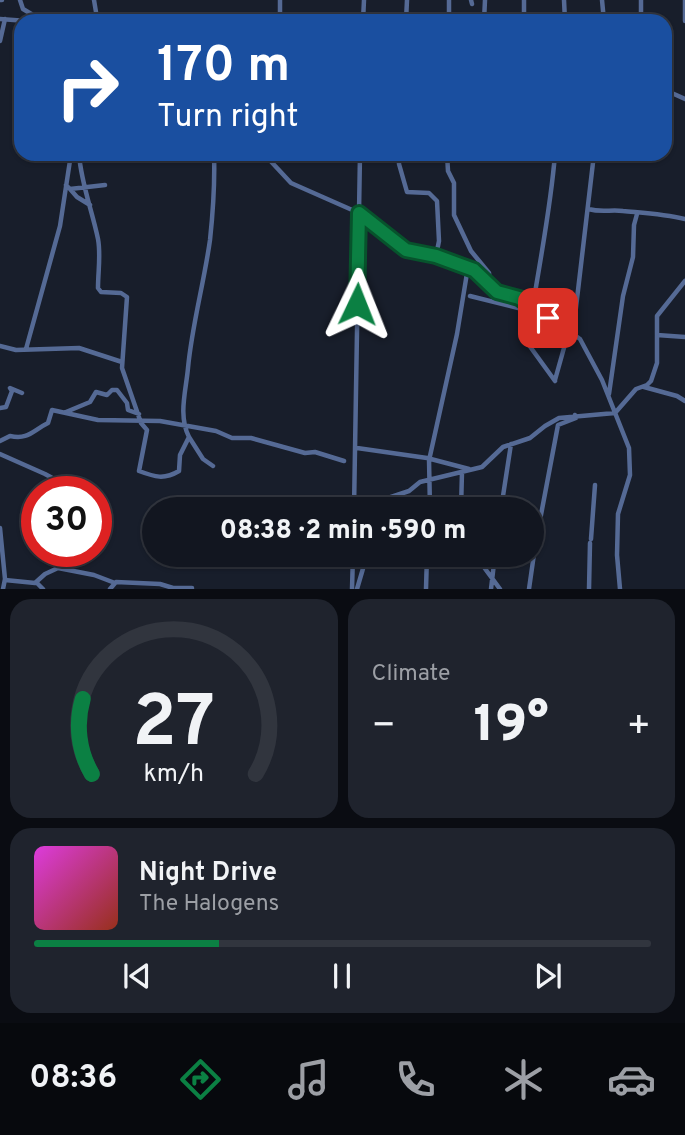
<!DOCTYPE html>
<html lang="en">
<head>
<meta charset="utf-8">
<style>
	:root { --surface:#121620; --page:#1f232d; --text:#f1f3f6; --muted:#9c9fa5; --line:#31353e; --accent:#0b8043 }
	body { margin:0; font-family:Overpass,sans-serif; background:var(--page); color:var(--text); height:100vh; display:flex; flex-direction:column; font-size:26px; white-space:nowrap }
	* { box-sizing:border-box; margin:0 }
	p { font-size:23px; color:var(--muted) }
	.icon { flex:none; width:38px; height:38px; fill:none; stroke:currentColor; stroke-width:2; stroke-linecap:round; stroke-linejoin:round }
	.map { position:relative; height:589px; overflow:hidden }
	.side { display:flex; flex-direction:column; gap:10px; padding:10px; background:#0a0c12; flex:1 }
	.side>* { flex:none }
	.banner { position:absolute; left:14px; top:14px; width:658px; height:147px; border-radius:21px; box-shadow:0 2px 5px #0004,0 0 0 2px var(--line); background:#1a4fa0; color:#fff; overflow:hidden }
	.speed { position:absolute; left:21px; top:476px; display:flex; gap:14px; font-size:35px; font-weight:700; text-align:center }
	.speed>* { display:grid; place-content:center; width:91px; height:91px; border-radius:50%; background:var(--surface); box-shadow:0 2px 5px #0004,0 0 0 2px var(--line); line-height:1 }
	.speed .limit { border:10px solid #d22; background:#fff; color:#111 }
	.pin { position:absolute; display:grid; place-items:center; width:60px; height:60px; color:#fff; margin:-30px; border-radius:14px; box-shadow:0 4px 10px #0006 }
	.me { position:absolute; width:77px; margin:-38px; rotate:2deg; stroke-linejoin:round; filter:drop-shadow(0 0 5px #0008) }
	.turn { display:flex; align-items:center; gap:24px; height:147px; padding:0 28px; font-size:32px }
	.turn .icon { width:91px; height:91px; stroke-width:2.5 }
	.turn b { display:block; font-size:49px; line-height:60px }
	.big { font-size:52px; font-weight:800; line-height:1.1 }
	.side .widget { flex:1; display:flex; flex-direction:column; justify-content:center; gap:10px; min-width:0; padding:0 24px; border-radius:21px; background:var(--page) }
	.side .dial { align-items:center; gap:0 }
	.dial svg { height:182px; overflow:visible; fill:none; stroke:var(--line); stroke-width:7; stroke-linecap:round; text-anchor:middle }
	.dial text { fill:var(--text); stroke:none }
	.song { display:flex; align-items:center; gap:21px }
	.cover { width:84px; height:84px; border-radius:10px; background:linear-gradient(135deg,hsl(300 70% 55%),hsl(10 70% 35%)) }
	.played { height:7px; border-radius:4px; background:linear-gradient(90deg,var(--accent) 30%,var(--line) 30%) }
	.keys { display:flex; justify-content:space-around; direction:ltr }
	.heat { display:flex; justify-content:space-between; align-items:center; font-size:38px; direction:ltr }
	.side .tiles { flex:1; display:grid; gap:10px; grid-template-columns:1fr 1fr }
	.widget:last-child { grid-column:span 2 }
	.trip { position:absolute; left:142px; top:497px; width:402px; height:70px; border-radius:35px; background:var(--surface); box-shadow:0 2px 5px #0004,0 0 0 2px var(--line); font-weight:800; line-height:70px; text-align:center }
	.dock { display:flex; height:112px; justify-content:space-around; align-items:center; background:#07090d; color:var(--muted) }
	.dock .icon { width:49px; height:49px }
	.dock .selected { color:var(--accent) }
	.dock b { font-size:32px; color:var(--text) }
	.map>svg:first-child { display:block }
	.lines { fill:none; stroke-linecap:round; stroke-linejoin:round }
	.minor { stroke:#556a95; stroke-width:4.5 }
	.route-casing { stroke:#07532c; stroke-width:18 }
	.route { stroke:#0b8043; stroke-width:12 }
</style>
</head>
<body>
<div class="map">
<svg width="685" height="589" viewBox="0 0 685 589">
	<rect width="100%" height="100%" fill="#181e2b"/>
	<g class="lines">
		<path class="minor" d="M0 0H2
			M20 0 23 9 43 21
			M280 0V21
			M471 0 472 4
			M564 0 565 21
			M602 0 604 21
			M685 0V21
			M0 19 27 21
			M93 21 96 12 94 0
			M363 21 364 0
			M406 21 407 0
			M449 21V0
			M484 21 485 0
			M524 21V0
			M641 21V0
			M0 41 5 19
			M665 90 685 99
			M79 154C81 183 92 210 98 239 101 255 98 271 98 288L101 292 121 293 127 297 122 368 141 423 147 430 139 471C155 477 164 480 179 471L180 455 189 437 203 459 213 466
			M264 154 291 183 359 213 406 250 453 261 474 270 497 292 515 296 533 305 580 339 602 380 629 448 630 475 618 514 617 555 620 589
			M399 154V164L407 192 429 193 437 201 439 241 436 256
			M426 154H434
			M447 154 448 171 454 183V215L471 251 489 273 490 286
			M66 185 70 189 105 185
			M70 189 77 197 90 205
			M588 209C604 213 610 209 623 211 644 213 664 214 685 219
			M470 296 526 310
			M573 333 594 154
			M657 335 685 337
			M0 346 16 350 79 348 122 362
			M26 349 60 226 71 154
			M555 380 569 330
			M555 381 526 341V310L533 305C541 255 551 205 555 154
			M644 387 677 396 685 401
			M609 394 623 296 633 257 634 225 637 214
			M0 408 6 407 12 391 10 388 22 393
			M66 412 90 402 96 392 107 395 112 390H117L127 403 128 410 139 414
			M189 437C178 415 186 391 188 368 192 325 204 283 210 240 213 212 215 183 214 154
			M0 441 10 436C28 440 32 431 48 423L52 410 98 420 160 421 216 431 232 438H251L305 453 315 452 344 461
			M357 448 427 458 469 469
			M0 454 45 474 78 492
			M430 456 457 334 468 267
			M429 459 430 509
			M354 509 360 154
			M378 509 388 498 409 491 420 482 482 467 503 447 530 438 545 426 559 418 615 413 636 389 647 385 651 381 657 363V316L685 281
			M461 509 462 472
			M501 509 511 444
			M0 528 5 579 3 589
			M537 536 558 425 576 418 575 415
			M591 539 595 485
			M475 555 500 589
			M5 580 35 583 45 574 58 568 94 575 115 583
			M37 583 43 589
			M110 589 116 582 160 584 173 588H192
			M352 589 353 555
			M357 589 367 555
			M426 589 427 555
			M491 589 495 555
			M529 589 536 540
			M589 589 590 543"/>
	</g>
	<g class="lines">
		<defs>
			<path id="route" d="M357 304 359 213 406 250 436 256 474 270 497 292 519 298 548 318"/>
		</defs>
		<use href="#route" class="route-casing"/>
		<use href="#route" class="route"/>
	</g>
</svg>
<div class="speed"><div class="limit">30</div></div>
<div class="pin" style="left:548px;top:318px;background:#d93025"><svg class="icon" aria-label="arrive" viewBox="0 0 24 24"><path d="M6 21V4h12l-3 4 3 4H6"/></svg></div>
<svg class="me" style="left:357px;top:304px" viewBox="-20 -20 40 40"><path d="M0-17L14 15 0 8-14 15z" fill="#0b8043" stroke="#fff" stroke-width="4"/></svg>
<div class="trip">08:38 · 2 min · 590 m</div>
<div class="banner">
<div class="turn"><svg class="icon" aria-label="right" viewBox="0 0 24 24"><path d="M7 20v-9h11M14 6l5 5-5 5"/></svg><div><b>170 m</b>Turn right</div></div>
</div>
</div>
<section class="side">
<div class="tiles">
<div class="widget dial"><svg viewBox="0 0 100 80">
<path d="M14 69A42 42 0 1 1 86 69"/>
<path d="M14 69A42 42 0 0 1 10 36" stroke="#0b8043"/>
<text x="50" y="56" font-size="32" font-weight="700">27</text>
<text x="50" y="72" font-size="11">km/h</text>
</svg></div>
<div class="widget"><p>Climate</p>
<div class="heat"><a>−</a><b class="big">19°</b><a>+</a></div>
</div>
<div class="widget">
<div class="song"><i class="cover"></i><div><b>Night Drive</b><p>The Halogens</p></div></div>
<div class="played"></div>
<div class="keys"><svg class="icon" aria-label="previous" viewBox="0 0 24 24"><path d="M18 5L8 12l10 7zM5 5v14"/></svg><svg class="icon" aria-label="pause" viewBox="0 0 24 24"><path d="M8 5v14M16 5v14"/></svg><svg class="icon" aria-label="next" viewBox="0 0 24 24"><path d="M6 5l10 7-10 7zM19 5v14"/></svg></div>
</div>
</div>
</section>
<nav class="dock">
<b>08:36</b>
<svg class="icon selected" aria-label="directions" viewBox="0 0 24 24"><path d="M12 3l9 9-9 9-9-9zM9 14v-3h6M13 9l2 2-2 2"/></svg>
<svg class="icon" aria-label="music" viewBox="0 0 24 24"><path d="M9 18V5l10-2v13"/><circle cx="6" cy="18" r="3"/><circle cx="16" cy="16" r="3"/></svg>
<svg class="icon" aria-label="phone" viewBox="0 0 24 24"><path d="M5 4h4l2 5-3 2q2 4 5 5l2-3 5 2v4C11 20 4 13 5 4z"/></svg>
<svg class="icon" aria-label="climate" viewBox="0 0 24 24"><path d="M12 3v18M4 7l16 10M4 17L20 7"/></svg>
<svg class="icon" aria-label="car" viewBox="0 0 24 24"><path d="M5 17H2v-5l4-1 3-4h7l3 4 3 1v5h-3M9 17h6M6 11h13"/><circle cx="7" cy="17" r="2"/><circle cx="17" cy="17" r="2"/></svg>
</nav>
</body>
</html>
